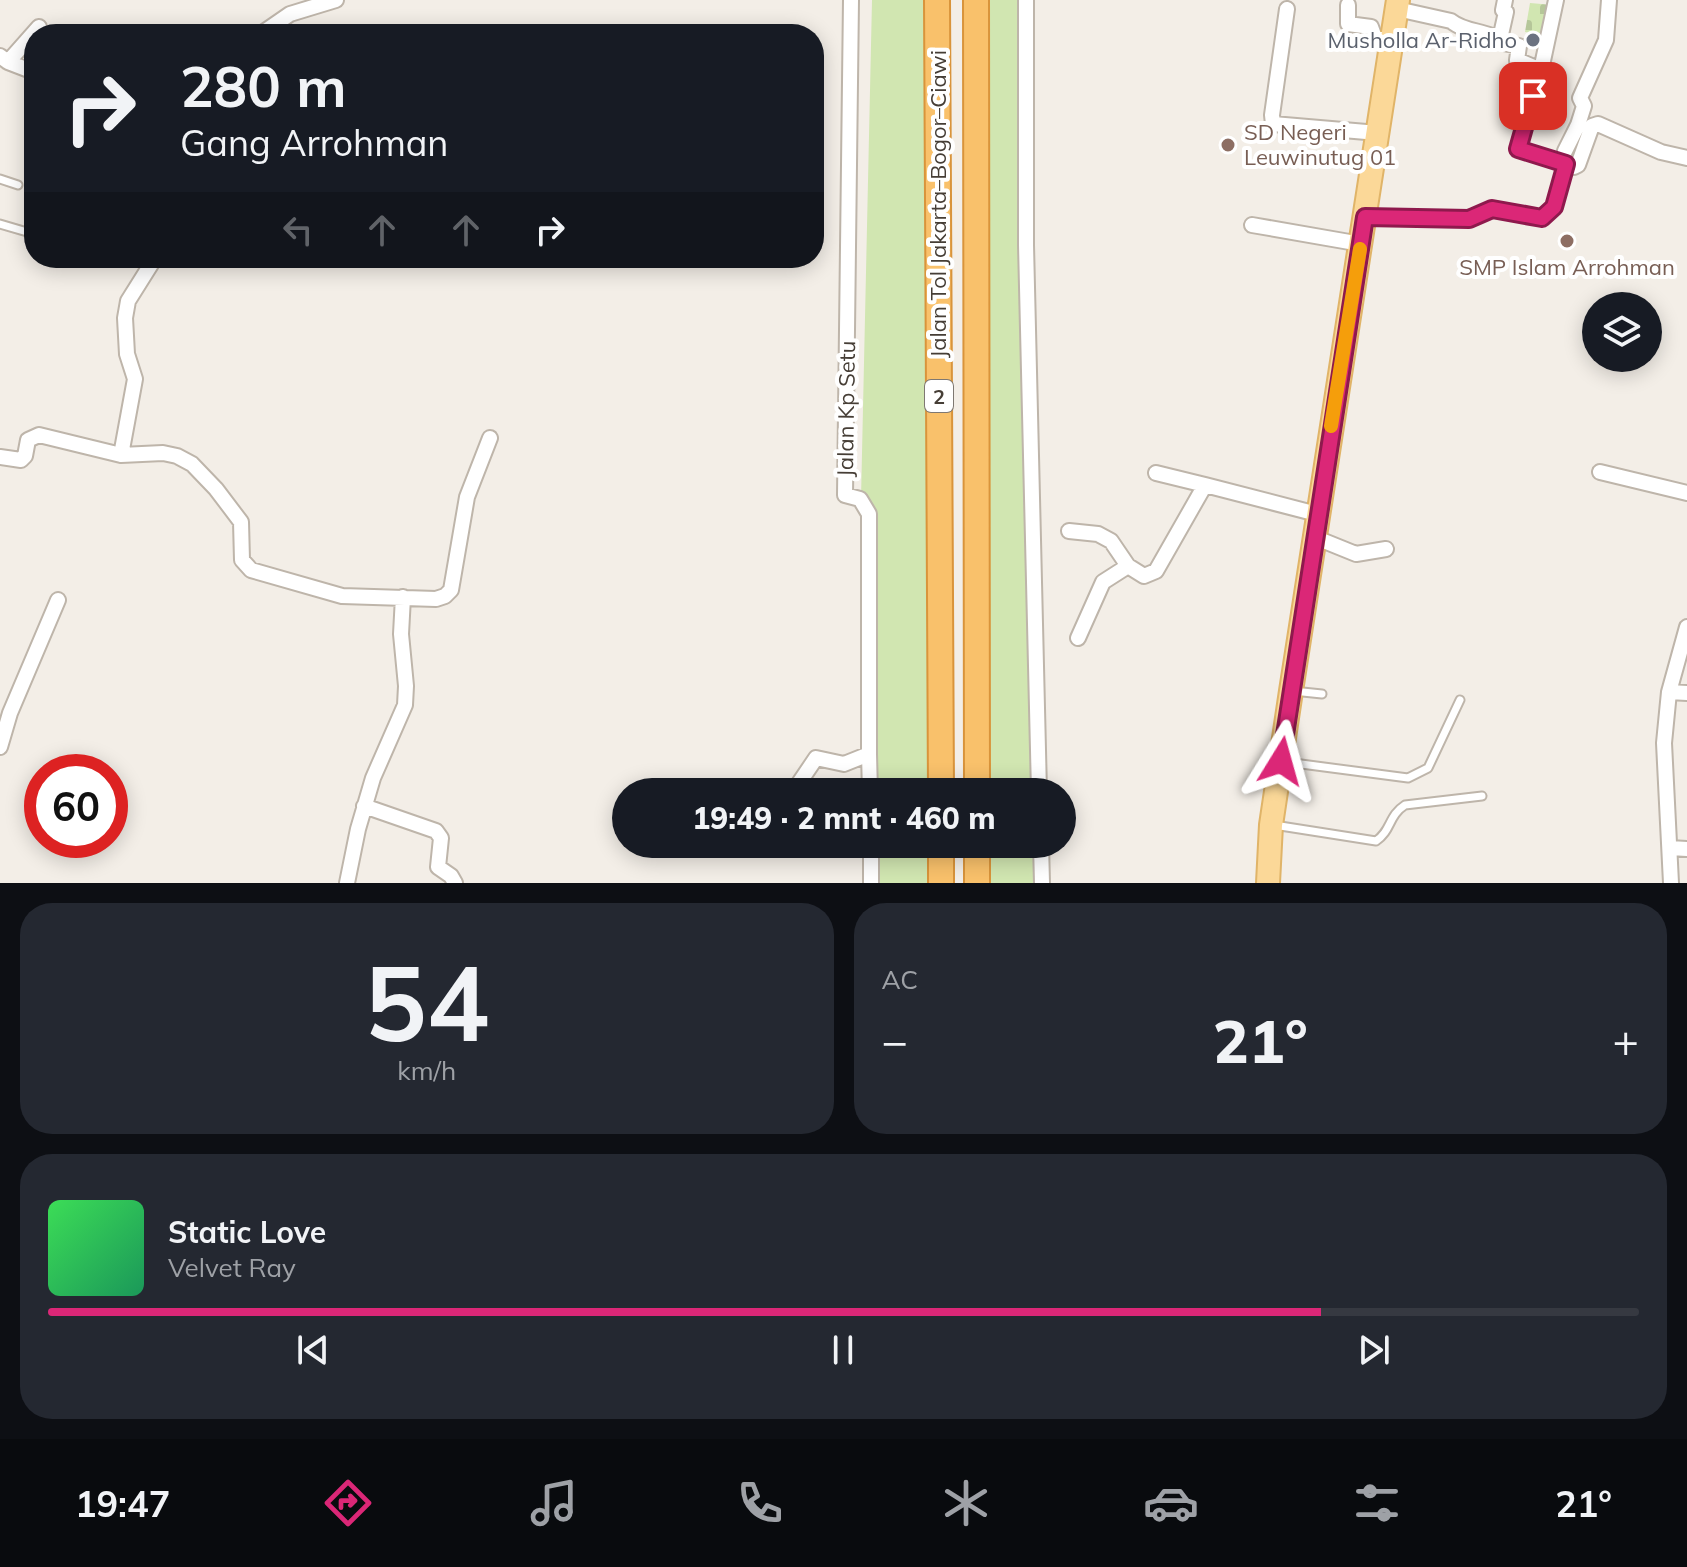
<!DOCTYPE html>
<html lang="id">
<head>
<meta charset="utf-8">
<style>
	:root { --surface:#171b24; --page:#242831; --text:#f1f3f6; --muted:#9ea1a6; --line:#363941; --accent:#db2777 }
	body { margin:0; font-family:Mulish,sans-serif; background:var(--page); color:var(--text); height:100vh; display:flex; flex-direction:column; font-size:30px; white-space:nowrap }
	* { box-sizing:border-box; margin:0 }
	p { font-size:26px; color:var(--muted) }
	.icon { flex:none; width:44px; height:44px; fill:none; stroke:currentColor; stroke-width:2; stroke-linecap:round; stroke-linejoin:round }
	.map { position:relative; height:883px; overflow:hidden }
	.panel { display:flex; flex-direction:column; gap:20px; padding:20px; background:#0d0f14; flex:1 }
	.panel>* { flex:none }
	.banner { position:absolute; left:24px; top:24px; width:800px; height:244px; border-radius:32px; box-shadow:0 4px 20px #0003; background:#171b24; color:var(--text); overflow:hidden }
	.controls { position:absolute; left:1582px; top:292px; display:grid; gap:16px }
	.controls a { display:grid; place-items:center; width:80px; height:80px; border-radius:50%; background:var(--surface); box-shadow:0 4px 20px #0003; font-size:40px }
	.speed { position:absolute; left:24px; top:754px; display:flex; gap:16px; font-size:40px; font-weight:700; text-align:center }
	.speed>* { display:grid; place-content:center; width:104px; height:104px; border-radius:50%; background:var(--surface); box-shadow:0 4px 20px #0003; line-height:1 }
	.speed .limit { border:12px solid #d22; background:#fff; color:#111 }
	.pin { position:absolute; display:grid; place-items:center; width:68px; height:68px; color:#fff; margin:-34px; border-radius:16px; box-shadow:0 4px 12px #0006 }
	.me { position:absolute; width:88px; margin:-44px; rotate:8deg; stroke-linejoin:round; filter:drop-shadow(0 0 6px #0008) }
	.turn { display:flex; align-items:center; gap:28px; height:168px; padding:0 24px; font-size:36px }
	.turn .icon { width:104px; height:104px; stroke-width:2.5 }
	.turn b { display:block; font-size:56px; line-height:68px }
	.lanes { display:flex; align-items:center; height:76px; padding:0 24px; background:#0003; justify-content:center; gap:40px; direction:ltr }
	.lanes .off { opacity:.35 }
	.big { font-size:60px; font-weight:800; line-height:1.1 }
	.panel .tile { flex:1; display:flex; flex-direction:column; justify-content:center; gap:12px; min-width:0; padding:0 28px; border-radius:32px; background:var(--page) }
	.panel .dial { align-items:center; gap:0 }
	.dial b { font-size:104px; line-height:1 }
	.song { display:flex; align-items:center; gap:24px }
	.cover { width:96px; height:96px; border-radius:12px; background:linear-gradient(135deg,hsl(130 70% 55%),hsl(150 70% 35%)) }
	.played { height:8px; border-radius:4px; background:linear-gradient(90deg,var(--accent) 80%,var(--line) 80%) }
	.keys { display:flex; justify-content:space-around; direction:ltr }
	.heat { display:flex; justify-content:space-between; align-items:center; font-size:44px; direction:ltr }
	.panel .tiles { flex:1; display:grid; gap:20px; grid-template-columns:1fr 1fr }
	.tile:last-child { grid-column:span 2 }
	.trip { position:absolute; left:612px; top:778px; width:464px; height:80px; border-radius:40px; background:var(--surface); box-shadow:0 4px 20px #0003; font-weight:800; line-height:80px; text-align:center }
	.tab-bar { display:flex; height:128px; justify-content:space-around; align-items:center; background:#090b0e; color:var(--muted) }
	.tab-bar .icon { width:56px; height:56px }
	.tab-bar .on { color:var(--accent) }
	.tab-bar b { font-size:36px; color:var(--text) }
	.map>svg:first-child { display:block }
	.grass { fill:#d1e6b1 }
	.cemetery { fill:url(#cemetery-stones) }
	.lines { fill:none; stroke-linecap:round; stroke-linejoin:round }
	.lane-casing { stroke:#beb5aa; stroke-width:11 }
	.street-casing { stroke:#beb5aa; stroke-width:18 }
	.primary-casing { stroke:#e0b468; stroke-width:26 }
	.highway-casing { stroke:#d9943b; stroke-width:28 }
	.lane { stroke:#fff; stroke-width:7 }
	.street { stroke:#fff; stroke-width:14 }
	.primary { stroke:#fbd898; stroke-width:22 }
	.highway { stroke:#f9c16b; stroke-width:24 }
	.route-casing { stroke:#8e194d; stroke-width:20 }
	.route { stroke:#db2777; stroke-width:14 }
	.slow { stroke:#f59e0b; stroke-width:14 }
	.worship-dot { fill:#6b7280; stroke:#fff; stroke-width:3 }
	.education-dot { fill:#8d6e63; stroke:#fff; stroke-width:3 }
	.labels { text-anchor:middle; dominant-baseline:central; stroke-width:8; stroke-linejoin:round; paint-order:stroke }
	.shield { fill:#fff; stroke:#7e7872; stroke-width:2 }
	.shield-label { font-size:20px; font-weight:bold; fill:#463e36 }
	.worship-label { font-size:22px; fill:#5b616d; stroke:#fff; text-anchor:end }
	.education-label { font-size:22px; fill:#785e54; stroke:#fff; text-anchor:start }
	.street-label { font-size:22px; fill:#463e36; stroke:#fff }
</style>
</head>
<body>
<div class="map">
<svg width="1687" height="883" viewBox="0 0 1687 883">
	<defs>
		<pattern id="cemetery-stones" width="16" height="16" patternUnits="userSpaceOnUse" patternTransform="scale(2)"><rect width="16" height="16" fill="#d1e6b1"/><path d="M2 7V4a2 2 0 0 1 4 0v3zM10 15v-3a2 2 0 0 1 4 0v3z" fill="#b5c699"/></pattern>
	</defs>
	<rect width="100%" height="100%" fill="#f3eee7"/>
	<path class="grass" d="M872 0H937L941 792H871L869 514 861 499Z
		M976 0H1026L1039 792H977Z
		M871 844H941V883H872Z
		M977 844H1041L1042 883H977Z"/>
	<path class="cemetery" d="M1530 3 1553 5 1545 35 1525 32Z"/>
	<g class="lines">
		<defs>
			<path id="lane" d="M0 179 18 185
				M0 224 34 234
				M1293 691 1322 694
				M1286 762 1408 778 1428 768 1460 700
				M1274 825 1376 841C1392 830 1388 816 1405 805L1482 796"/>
			<path id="street" d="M1026 0V245L1039 792
				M1348 5V24L1371 27 1375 38 1391 41
				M1287 9 1272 115 1273 124 1378 133
				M1397 9 1451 21C1465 33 1490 30 1503 43L1519 46 1517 60 1541 70 1518 149 1574 167 1578 165 1592 126 1598 124 1661 152 1687 158
				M261 34 290 14 336 0
				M1500 39 1506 12 1503 10 1505 0
				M0 56 8 62 39 27
				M8 62 34 72
				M1541 70 1556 0
				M1565 151 1578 125 1584 106 1580 98 1606 40 1609 0
				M1365 217 1469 219 1492 209 1542 218 1554 207 1566 164
				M1252 225 1361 244
				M121 455 135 379 127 354 125 318 128 301 155 258
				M0 457 21 460 25 456 28 440 39 435 121 455 163 453 177 456 192 464 216 489 241 522 242 560 251 570 342 596 436 599 445 596 451 590 467 497 490 438
				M1600 472 1687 493
				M1156 473 1205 485
				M1069 531 1098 534 1111 541 1128 566 1144 576 1156 571 1205 485 1317 514
				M1314 537 1356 554 1386 549
				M1078 638 1103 582 1128 566
				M1669 692 1687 693
				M0 747 10 713 58 600
				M869 754 870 792
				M793 792 816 758 844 764 869 754V514L860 499 845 495 851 0
				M364 806 436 831 441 838 438 867 451 876 455 883
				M871 844V883
				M1041 844 1042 883
				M1670 848 1687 849
				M347 883 358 829 373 778 405 705 406 686 401 634 403 597
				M1671 883 1664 743 1669 692 1687 627"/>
			<path id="primary" d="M1268 883 1271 825 1291 691 1398 0"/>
			<path id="highway" d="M937 0 941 792
				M976 0 977 792
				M941 844V883
				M977 844V883"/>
		</defs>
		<use href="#lane" class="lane-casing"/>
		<use href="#street" class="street-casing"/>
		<use href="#primary" class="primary-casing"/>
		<use href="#highway" class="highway-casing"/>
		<use href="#lane" class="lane"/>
		<use href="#street" class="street"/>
		<use href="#primary" class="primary"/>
		<use href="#highway" class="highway"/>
	</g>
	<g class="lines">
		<defs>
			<path id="route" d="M1281 761 1365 217 1469 219 1492 209 1542 218 1554 207 1566 164 1518 149 1533 96"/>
		</defs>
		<use href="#route" class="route-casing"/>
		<use href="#route" class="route"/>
		<path class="slow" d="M1331 426 1360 249"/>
	</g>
	<circle class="worship-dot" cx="1533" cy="40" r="8"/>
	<g class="education-dot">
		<circle cx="1228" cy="145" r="8"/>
		<circle cx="1567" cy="241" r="8"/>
	</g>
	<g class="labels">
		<rect class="shield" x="925" y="380" width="28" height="32" rx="6"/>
		<g class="shield-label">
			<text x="939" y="396">2</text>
		</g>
		<g class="worship-label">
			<text x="1517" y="40">Musholla Ar-Ridho</text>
		</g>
		<g class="education-label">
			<text x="1244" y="132">SD Negeri<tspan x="1244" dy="25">Leuwinutug 01</tspan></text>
			<text x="1567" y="267" text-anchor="middle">SMP Islam Arrohman</text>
		</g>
		<g class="street-label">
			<text transform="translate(938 204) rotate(-90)">Jalan Tol Jakarta–Bogor–Ciawi</text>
			<text transform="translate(846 409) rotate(-89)">Jalan Kp Setu</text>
		</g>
	</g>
</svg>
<div class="controls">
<a><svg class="icon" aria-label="layers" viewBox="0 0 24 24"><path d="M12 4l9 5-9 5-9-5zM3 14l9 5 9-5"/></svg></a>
</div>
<div class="speed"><div class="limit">60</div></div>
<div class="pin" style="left:1533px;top:96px;background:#d93025"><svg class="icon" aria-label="arrive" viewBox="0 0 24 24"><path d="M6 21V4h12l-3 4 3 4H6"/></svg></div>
<svg class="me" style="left:1281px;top:761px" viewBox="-20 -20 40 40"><path d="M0-17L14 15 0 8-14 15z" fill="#db2777" stroke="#fff" stroke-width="4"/></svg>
<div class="trip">19:49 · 2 mnt · 460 m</div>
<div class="banner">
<div class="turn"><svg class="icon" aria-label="right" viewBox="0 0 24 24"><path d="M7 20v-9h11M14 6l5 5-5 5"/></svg><div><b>280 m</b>Gang Arrohman</div></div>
<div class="lanes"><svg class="icon off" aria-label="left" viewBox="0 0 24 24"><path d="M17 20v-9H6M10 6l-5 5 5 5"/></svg><svg class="icon off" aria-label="ahead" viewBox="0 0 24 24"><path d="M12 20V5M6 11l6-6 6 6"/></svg><svg class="icon off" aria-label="ahead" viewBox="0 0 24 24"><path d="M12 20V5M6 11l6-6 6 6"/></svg><svg class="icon" aria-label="right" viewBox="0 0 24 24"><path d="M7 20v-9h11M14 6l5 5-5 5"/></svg></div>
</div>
</div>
<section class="panel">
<div class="tiles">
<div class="tile dial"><b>54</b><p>km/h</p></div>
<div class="tile"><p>AC</p>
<div class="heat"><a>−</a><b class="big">21°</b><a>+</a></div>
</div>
<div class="tile">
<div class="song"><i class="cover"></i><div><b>Static Love</b><p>Velvet Ray</p></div></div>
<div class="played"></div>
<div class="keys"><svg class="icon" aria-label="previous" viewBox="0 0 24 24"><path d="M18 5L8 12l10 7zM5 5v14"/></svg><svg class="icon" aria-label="pause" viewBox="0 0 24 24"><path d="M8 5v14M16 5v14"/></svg><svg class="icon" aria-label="next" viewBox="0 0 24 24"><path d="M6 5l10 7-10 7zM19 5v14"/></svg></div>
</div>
</div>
</section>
<nav class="tab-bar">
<b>19:47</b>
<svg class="icon on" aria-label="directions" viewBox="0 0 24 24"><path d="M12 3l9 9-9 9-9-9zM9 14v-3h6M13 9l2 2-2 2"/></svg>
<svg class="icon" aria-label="music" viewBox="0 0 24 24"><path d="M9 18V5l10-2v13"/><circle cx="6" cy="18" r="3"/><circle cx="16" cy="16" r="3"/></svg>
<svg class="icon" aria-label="phone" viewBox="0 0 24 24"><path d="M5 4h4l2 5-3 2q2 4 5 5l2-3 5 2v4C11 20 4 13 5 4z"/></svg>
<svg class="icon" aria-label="climate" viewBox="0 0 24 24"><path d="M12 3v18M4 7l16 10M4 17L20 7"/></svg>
<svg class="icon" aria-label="car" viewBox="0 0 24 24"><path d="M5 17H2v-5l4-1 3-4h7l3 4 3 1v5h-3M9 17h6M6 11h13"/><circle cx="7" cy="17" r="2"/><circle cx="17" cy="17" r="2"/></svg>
<svg class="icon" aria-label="filters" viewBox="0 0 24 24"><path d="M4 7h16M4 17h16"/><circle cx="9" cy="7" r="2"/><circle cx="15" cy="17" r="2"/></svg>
<b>21°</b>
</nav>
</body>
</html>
